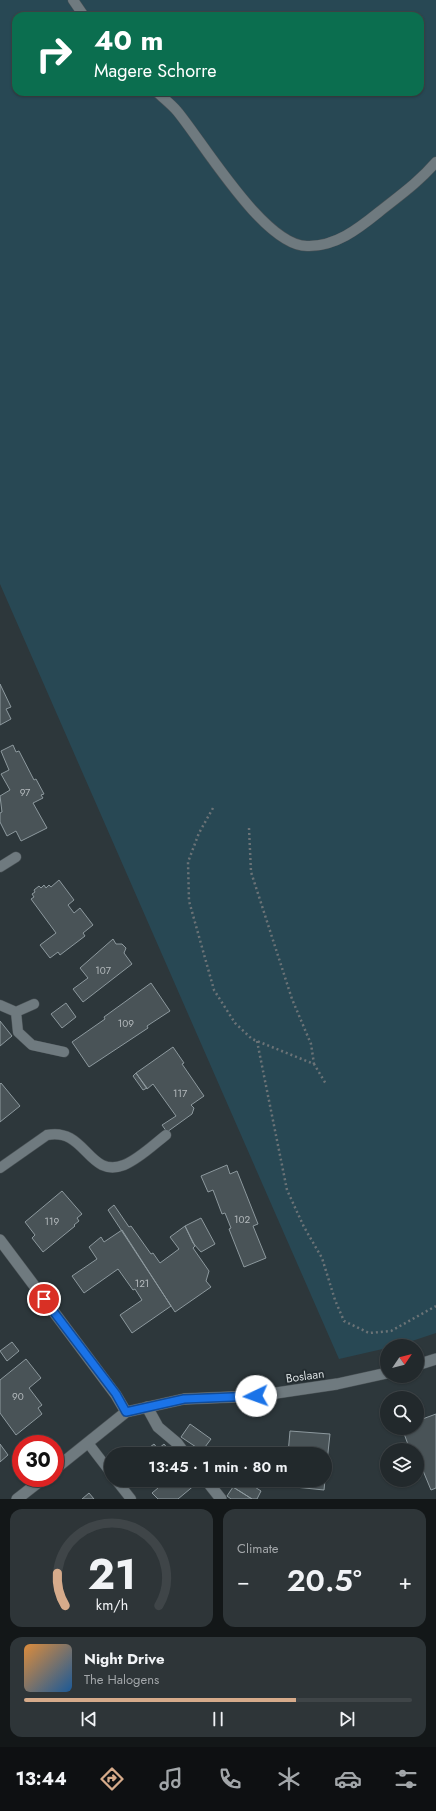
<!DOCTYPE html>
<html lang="en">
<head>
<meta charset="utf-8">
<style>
	:root { --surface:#22292c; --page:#2e3538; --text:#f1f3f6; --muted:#a2a6a9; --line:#3f4548; --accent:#d6ab8b }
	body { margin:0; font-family:Jost,sans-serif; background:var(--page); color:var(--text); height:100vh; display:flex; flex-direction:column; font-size:15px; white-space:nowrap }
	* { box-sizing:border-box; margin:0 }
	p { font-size:13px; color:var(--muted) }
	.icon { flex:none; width:22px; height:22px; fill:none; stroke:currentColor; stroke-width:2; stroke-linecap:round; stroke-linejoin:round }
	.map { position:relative; height:1499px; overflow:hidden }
	.details { display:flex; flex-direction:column; gap:10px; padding:10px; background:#131718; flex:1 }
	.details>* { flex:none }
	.top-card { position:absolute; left:12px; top:12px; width:412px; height:84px; border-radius:12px; box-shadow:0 1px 3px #0004,0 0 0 1px var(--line); background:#0b6e4f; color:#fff; overflow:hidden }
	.needle { width:26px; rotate:55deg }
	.tools { position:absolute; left:380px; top:1339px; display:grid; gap:8px }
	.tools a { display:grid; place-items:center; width:44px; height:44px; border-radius:50%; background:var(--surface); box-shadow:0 1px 3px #0004,0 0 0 1px var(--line); font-size:20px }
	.speed { position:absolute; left:12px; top:1435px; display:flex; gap:8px; font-size:20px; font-weight:700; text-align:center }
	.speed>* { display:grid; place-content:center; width:52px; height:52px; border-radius:50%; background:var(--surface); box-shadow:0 1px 3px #0004,0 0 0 1px var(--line); line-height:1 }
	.speed .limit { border:6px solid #d22; background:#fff; color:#111 }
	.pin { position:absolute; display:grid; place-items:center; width:34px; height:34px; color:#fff; margin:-17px; border:2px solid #fff; border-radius:50%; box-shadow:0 1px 4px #0007 }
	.me { position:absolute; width:44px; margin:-22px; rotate:267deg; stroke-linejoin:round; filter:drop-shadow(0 0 3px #0008) }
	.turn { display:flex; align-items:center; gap:14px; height:84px; padding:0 16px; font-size:18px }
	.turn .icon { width:52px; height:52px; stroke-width:2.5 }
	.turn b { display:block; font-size:28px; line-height:34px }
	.big { font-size:30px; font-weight:600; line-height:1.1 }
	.details .card { flex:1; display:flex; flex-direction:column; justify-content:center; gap:6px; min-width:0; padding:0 14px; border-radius:12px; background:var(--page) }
	.details .dial { align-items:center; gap:0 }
	.dial svg { height:104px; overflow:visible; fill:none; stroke:var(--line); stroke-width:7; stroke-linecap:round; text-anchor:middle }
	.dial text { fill:var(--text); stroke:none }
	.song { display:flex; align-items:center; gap:12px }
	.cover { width:48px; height:48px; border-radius:6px; background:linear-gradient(135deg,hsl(30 70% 55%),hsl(210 70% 35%)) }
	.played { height:4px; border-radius:2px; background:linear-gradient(90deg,var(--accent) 70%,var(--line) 70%) }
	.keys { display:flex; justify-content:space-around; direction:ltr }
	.heat { display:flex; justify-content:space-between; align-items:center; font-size:22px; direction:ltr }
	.details .tiles { flex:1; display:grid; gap:10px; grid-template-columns:1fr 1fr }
	.card:last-child { grid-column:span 2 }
	.trip { position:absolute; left:104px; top:1447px; width:228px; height:40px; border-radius:20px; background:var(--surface); box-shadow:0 1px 3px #0004,0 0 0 1px var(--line); font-weight:600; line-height:40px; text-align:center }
	.dock { display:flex; height:64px; justify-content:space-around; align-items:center; background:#0e1012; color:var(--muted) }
	.dock .icon { width:28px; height:28px }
	.dock .current { color:var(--accent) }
	.dock b { font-size:18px; color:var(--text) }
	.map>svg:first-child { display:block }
	.green { fill:#284854; fill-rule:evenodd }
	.building { fill:#495357; stroke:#8d999e }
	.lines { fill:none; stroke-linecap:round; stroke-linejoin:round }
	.service-casing { stroke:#4b5357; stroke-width:11 }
	.minor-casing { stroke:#4b5357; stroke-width:12 }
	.path { stroke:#6b7377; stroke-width:2.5; stroke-dasharray:2 3; stroke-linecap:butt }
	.service { stroke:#6f7a7f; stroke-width:10 }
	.minor { stroke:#6f7a7f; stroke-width:11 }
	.route-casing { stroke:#114b97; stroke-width:10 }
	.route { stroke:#1a73e8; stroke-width:7 }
	.labels { text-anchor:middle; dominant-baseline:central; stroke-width:4; stroke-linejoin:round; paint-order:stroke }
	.number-label { font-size:10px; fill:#b4babd }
	.street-label { font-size:12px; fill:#d7dddf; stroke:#242d31 }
</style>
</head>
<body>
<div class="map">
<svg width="436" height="1499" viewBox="0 0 436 1499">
	<rect width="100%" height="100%" fill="#2d373b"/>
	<path class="green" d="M0 0H436V1333L400 1345 387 1346V1348L339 1359 0 584ZM16 16H420V92H16Z"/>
	<path class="building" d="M0 684 11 707 6 709 11 719 0 725Z
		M13 745 16 752 19 751 34 780 36 779 44 794 41 795 43 798 33 803 47 828 21 841 16 831 7 836 0 822V813L2 812 0 796 10 790 1 774 9 770 1 751Z
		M59 880 74 900 68 905 74 913 80 908 93 925 83 933 85 936 60 955 58 952 50 958 40 945 56 933 31 899 34 897 32 894 35 892 34 890 39 886 41 888 44 885 46 888 49 885 51 887Z
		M113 939 116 944H122L126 948 124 953 132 964 83 1002 73 989 88 978 80 968Z
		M151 983 170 1011 147 1026 148 1028 89 1067 72 1042 105 1019 104 1017Z
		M66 1003 76 1017 62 1028 51 1014Z
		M0 1021 12 1036 0 1046Z
		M173 1047 184 1063 182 1064 204 1096 191 1105 194 1108 192 1114 167 1132 162 1125 176 1116 153 1084 147 1089 136 1073Z
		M136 1073 147 1088 143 1090 133 1076Z
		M1 1083 20 1106 0 1122V1084Z
		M227 1165 230 1174 237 1171 258 1224 253 1226 266 1258 244 1267 229 1229 231 1228 225 1213 222 1214 213 1190 208 1192 201 1176Z
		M62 1191 82 1214 77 1218 79 1221 74 1225 75 1226 43 1252 32 1238 35 1235 25 1222Z
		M114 1205 129 1227 131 1226 151 1254 153 1253 160 1263 179 1249 170 1237 185 1226 195 1246 193 1248 209 1271 206 1281 211 1287 175 1312 108 1210Z
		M201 1218 215 1244 201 1252 193 1243 185 1226Z
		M122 1230 171 1306 132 1333 120 1315 142 1300 135 1289 133 1290 118 1269 84 1293 72 1276 97 1259 89 1247 101 1237 104 1242Z
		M12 1342 19 1351 7 1361 0 1351Z
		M26 1359 41 1378 29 1388 42 1405 38 1408 42 1414 16 1435 0 1413V1380Z
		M436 1414V1488L431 1490 419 1461 417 1462V1450H410L402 1428H417V1421Z
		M190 1424 211 1439 202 1451 181 1437Z
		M290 1431 330 1434 325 1480V1454H288Z
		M0 1444 8 1455 0 1462Z
		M154 1444 158 1449 164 1444 172 1454H141Z
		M152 1480H161L155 1485Z
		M161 1480H193L196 1484 178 1499H158L152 1493 158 1488 155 1485Z
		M237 1480H244L261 1491 257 1499H252L233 1487Z
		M285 1480H325L324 1490 285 1486Z
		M233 1487 252 1499H231L227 1496Z
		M89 1493 94 1499H82Z"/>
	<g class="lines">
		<defs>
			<path id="service" d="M73 0 84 16
				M157 92C163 98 171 104 177 111 203 142 264 246 307 246 335 247 358 229 379 212 399 196 419 182 436 162
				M0 867 16 857
				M0 1005 16 1012 34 1004
				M16 1012 18 1032 32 1045 64 1052
				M0 1168 47 1135C86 1127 88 1179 124 1165 139 1159 153 1145 166 1135
				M88 1443 111 1473
				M116 1480 131 1499"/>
			<path id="minor" d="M0 1240 116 1395 126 1412
				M417 1365 436 1359
				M147 1407 158 1427 177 1443 185 1454
				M55 1469 126 1412 184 1399 256 1396 337 1384 387 1373
				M206 1480 221 1499
				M17 1499 44 1478"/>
		</defs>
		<use href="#service" class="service-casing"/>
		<use href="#minor" class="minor-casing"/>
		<path class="path" d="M213 808 199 833 188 862 189 901 214 990 235 1023 252 1039 314 1064 326 1084
			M249 828 251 872 292 999 311 1044 314 1064
			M257 1041 287 1190 304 1227 322 1258 335 1300 344 1321 369 1333 391 1331 436 1306"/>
		<use href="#service" class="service"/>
		<use href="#minor" class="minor"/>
	</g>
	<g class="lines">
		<defs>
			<path id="route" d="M44 1299 116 1394 126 1412 184 1399 256 1396"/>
		</defs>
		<use href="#route" class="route-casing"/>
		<use href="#route" class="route"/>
	</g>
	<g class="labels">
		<g class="number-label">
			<text x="25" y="792">97</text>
			<text x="103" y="970">107</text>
			<text x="126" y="1023">109</text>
			<text x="180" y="1093">117</text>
			<text x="242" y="1219">102</text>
			<text x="52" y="1221">119</text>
			<text x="142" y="1283">121</text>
			<text x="18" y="1396">90</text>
		</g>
		<g class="street-label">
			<text transform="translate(305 1376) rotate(-8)">Boslaan</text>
		</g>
	</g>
</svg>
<div class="tools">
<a><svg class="needle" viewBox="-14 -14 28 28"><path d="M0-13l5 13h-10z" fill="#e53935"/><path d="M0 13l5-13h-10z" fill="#a2a6a9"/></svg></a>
<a><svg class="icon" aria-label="search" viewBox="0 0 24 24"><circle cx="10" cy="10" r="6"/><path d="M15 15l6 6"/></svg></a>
<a><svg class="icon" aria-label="layers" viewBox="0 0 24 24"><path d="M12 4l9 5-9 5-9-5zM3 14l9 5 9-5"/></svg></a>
</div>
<div class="speed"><div class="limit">30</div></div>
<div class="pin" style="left:44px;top:1299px;background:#d93025"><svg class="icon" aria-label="arrive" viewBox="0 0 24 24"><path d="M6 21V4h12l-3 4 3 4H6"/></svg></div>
<svg class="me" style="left:256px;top:1396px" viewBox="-20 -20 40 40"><circle r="19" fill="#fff"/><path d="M0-13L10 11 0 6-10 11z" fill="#1a73e8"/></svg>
<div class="trip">13:45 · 1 min · 80 m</div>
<div class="top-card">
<div class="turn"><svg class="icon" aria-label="right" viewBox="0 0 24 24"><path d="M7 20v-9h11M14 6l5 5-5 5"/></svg><div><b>40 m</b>Magere Schorre</div></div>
</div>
</div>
<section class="details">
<div class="tiles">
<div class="card dial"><svg viewBox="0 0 100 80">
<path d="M14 69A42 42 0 1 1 86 69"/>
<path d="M14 69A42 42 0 0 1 8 44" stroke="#d6ab8b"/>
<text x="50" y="56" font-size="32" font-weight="700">21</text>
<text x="50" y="72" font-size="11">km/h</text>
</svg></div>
<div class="card"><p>Climate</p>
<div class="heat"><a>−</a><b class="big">20.5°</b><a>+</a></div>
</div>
<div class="card">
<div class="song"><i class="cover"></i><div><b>Night Drive</b><p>The Halogens</p></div></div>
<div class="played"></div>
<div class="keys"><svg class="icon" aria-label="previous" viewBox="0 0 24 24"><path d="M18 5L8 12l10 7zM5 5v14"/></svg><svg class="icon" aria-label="pause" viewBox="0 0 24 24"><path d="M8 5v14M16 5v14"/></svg><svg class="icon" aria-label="next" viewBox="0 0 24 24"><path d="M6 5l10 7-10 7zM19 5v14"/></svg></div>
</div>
</div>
</section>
<nav class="dock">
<b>13:44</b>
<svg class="icon current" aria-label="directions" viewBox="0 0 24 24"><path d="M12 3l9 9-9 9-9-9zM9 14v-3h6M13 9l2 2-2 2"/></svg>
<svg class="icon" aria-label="music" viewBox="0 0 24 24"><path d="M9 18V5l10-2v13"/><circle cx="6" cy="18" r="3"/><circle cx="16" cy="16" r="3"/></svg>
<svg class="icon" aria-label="phone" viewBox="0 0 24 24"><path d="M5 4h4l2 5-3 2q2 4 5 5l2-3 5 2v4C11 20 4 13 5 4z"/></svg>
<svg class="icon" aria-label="climate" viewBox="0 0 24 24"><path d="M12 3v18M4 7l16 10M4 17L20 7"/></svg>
<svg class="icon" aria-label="car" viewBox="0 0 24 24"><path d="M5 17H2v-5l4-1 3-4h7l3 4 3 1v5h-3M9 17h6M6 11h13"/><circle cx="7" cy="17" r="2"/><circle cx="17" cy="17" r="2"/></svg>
<svg class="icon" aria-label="filters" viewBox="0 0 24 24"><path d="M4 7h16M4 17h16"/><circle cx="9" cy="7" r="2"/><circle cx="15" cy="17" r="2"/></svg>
</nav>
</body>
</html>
